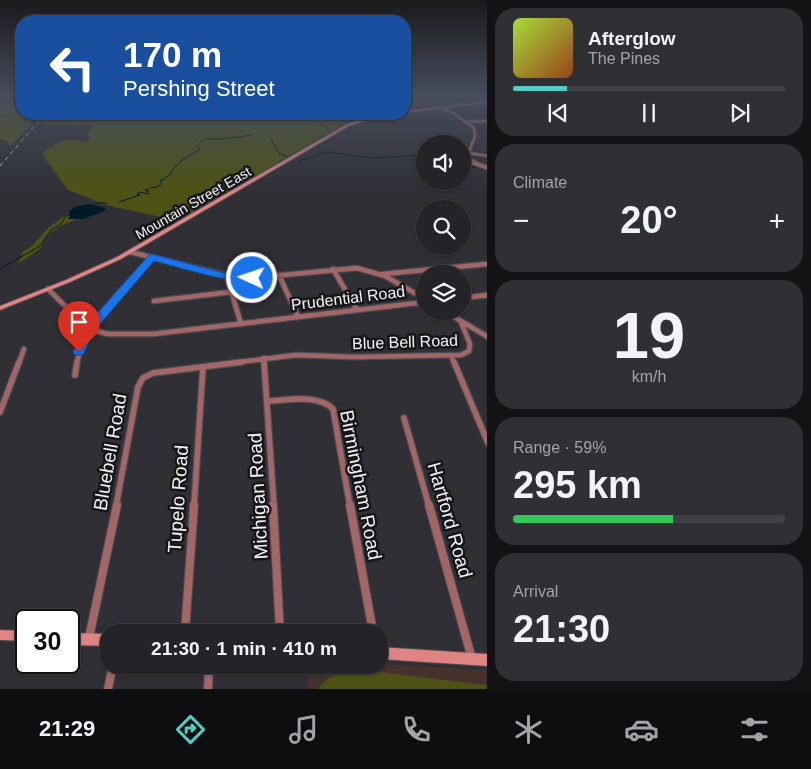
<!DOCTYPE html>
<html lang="en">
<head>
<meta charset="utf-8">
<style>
	:root { --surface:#232328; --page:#2f2f34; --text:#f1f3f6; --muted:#a3a4a8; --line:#404045; --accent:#53cdca }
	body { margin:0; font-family:Helvetica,sans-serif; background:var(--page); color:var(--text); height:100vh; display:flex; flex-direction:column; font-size:19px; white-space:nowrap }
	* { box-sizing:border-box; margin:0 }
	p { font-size:16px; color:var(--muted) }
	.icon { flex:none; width:28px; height:28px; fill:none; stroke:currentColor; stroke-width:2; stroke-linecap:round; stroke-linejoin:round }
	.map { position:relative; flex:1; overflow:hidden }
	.panel { display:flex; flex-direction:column; gap:8px; padding:8px; background:#131316; width:324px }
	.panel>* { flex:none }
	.hud { position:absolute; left:15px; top:15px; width:396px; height:105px; border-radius:20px; box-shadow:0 1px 4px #0004,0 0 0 1px var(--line); background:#1a4fa0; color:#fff; overflow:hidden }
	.controls { position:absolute; left:416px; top:135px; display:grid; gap:10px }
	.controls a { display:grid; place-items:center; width:55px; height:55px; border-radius:50%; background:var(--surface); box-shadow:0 1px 4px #0004,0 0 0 1px var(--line); font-size:25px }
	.speed { position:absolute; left:15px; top:609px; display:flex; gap:10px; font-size:25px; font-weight:700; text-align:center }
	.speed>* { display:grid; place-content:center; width:65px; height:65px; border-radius:50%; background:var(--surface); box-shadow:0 1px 4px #0004,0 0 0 1px var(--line); line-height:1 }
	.speed .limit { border:2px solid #111; border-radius:8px; background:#fff; color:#111 }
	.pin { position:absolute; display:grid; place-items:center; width:42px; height:42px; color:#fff; margin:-51px -21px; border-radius:50% 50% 50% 0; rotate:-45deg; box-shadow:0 0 5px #0007 }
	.pin .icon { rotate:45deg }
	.me { position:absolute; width:55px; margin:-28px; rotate:273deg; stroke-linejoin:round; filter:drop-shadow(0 0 4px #0008) }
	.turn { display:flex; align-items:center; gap:18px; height:105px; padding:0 25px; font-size:22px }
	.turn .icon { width:65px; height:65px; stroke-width:2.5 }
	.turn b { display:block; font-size:35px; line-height:42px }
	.big { font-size:38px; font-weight:800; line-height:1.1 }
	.panel .widget { flex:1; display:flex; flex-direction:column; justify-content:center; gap:8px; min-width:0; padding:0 18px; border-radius:20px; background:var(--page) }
	.panel .dial { align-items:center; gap:0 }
	.dial b { font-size:65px; line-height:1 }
	.song { display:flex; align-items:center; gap:15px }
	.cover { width:60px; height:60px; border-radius:8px; background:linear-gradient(135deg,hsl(80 70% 55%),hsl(20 70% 35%)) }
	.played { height:5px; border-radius:2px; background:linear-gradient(90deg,var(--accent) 20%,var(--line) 20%) }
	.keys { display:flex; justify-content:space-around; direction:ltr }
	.heat { display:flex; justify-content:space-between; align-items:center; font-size:28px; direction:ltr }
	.charge { height:8px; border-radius:4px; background:linear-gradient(90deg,#34c759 59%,var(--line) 0) }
	.trip { position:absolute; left:100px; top:624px; width:288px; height:50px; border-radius:20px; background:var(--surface); box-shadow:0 1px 4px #0004,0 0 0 1px var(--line); font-weight:800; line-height:50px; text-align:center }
	.menu { display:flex; height:80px; justify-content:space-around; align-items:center; background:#0e0e10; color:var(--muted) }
	.menu .icon { width:35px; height:35px }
	.menu .current { color:var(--accent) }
	.menu b { font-size:22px; color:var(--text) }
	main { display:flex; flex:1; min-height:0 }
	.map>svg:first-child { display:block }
	.education { fill:#45322d }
	.green { fill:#4e5214 }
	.forest { fill:#595d1b }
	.water { fill:#001b27 }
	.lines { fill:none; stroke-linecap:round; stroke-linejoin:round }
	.stream { stroke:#001b27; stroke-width:1 }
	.street-far4-casing { stroke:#4a4a50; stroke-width:4 }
	.street-far3-casing { stroke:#4a4a50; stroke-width:5.5 }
	.street-far2-casing { stroke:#4a4a50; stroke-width:7 }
	.street-far1-casing { stroke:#4a4a50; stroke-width:8 }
	.street-casing { stroke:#4a4a50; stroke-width:10 }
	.secondary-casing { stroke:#4a4a50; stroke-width:2 }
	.street-far4 { stroke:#a16665; stroke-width:2.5 }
	.street-far3 { stroke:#a16665; stroke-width:4 }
	.street-far2 { stroke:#a16665; stroke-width:4.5 }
	.street-far1 { stroke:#a16665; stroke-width:5.5 }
	.street { stroke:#a16665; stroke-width:8 }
	.secondary { fill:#e08383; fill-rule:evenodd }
	.rail { stroke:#d2d2d6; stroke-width:1; stroke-dasharray:4 4; stroke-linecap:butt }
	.route { fill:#1a73e8; stroke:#114b97 }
	.labels { text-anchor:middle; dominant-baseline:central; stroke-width:5; stroke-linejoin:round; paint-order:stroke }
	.far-street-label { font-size:14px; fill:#f3f3f7; stroke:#17171a }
	.street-label { font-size:16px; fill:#f3f3f7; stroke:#17171a }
	.near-street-label { font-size:19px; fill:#f3f3f7; stroke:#17171a }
</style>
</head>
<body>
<main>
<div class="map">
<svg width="488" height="689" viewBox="0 0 488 689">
	<rect width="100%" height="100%" fill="#2f2f35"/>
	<path class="education" d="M379 664 487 670V689H307L310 665Z"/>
	<path class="green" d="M0 114 35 117 33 120H44L51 114H334L339 116V118L345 123 178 221 106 205 68 190 42 154C60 138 66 138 88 142L90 138 87 135 92 126 44 124 43 121H32C31 127 26 131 20 134L21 136 10 146 7 142 0 139Z
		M69 213 70 216 68 218 79 219C64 223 44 233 41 248L21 262 17 263 21 258 22 252 32 246 48 228Z
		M361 670 479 684 487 685V689H318C329 674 343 672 361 670Z"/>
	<path class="forest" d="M0 96H21V114H39L35 117 0 114Z"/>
	<path class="water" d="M91 204 105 208V211L83 219H68L70 216 69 213C73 205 83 205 91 204Z"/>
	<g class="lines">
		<path class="stream" d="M317 121 330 131
			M271 139 279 153 288 157
			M299 161 327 152 372 158 425 155
			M462 167H478
			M150 188 157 187 162 183 160 181 171 174V171L181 161 200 149 197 146 204 139H224L252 135
			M119 202 140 195 137 194 139 192 148 194 149 192 145 190 148 189
			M98 203H107
			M0 269 40 246 51 230 60 225 66 216 71 214"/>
		<defs>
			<path id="street-far4" d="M439 108 452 112 474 128 475 136 467 157 478 164
				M467 122 488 121
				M437 140H445L448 144
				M468 153 488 156"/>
			<path id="street-far3" d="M474 163 488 168"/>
			<path id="street-far2" d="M130 252 242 279 357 268 385 276 425 299
				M333 269 357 310
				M383 274 488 264
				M279 275 298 317
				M227 277 241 324
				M48 289 88 329 108 334H153L425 302
				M462 298 488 295
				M154 301 231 292
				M444 311 488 337
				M451 355 454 363
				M264 358V363
				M19 363 24 349
				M77 363C84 324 126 287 152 257
				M232 363 296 355 355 357 461 355 469 351 470 344 461 322"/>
			<path id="street-far1" d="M264 362 274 506
				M454 362 488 443
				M75 375 77 362
				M268 401C288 400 318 394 333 409L350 506
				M0 412 19 362
				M404 418 429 506
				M116 506 138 387 143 378 153 373 242 362
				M194 506 203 367"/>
			<path id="street" d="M273 505 280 632
				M350 505 373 632
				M429 505 472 659
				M185 632 194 505
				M89 638 117 505
				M108 689 113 665
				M208 689 209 665"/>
			<path id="secondary" d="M488 101V103L405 113V111Z
				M388 114H396L374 118 349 126 121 259 70 282 0 310V306L66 280 117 257 347 124 373 116Z
				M0 630 26 631V641L0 640Z
				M69 633 109 634V646L69 645Z
				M379 647 488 654V666L379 659Z"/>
		</defs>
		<use href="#street-far4" class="street-far4-casing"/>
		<use href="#street-far3" class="street-far3-casing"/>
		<use href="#street-far2" class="street-far2-casing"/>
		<use href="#street-far1" class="street-far1-casing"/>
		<use href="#street" class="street-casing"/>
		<use href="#secondary" class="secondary-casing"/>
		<use href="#street-far4" class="street-far4"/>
		<use href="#street-far3" class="street-far3"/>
		<use href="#street-far2" class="street-far2"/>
		<use href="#street-far1" class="street-far1"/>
		<use href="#street" class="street"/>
		<use href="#secondary" class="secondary"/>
		<path class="rail" d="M0 166 45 114"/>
	</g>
	<linearGradient id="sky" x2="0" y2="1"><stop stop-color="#1a1a1d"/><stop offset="0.5" stop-color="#474d5c"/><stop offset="1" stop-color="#474d5c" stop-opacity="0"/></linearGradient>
	<rect width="488" height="192" fill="url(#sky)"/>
	<path class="route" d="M152 254 232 275H252L257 278C244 289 172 265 154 261L94 331 83 355H75L73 352 85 327 149 255Z"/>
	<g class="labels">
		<g class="far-street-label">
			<text transform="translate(193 203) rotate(-30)">Mountain Street East</text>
		</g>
		<g class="street-label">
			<text transform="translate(348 298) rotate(-7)">Prudential Road</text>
			<text transform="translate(405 342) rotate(-2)">Blue Bell Road</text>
		</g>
		<g class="near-street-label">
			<text transform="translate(110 452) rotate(-80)">Bluebell Road</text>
			<text transform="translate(361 485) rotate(79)">Birmingham Road</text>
			<text transform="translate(258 496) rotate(-93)">Michigan Road</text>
			<text transform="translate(178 499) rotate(-86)">Tupelo Road</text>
			<text transform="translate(450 520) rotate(74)">Hartford Road</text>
		</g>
	</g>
</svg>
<div class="controls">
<a><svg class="icon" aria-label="sound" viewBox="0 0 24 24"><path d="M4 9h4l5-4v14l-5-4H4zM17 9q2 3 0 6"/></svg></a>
<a><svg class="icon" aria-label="search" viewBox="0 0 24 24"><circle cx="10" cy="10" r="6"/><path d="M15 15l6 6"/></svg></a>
<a><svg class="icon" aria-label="layers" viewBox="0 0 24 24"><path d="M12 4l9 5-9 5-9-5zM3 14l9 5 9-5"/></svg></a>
</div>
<div class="speed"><div class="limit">30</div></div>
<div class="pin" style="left:79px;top:352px;background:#d93025"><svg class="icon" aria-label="arrive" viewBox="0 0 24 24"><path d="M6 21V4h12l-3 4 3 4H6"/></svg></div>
<svg class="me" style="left:252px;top:278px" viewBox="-20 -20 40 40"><circle r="17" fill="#1a73e8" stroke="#fff" stroke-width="3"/><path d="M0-11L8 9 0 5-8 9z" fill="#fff"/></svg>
<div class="trip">21:30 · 1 min · 410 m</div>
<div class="hud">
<div class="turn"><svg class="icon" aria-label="left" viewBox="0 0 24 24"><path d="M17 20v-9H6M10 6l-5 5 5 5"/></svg><div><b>170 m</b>Pershing Street</div></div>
</div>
</div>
<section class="panel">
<div class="widget">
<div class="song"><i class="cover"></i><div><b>Afterglow</b><p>The Pines</p></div></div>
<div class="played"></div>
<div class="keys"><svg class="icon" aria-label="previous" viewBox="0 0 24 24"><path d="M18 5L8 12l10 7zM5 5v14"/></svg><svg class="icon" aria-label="pause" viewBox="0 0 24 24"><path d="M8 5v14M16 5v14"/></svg><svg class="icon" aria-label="next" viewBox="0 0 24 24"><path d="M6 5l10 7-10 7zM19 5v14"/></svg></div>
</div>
<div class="widget"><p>Climate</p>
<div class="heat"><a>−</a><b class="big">20°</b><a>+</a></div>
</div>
<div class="widget dial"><b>19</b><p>km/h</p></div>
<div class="widget"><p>Range · 59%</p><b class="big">295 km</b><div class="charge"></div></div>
<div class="widget"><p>Arrival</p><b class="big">21:30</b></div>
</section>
</main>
<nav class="menu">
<b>21:29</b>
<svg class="icon current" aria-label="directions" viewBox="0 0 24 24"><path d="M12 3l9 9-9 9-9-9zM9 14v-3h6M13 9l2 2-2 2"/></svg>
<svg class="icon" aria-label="music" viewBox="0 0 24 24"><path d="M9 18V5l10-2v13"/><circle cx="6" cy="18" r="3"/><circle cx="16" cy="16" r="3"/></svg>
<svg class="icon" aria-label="phone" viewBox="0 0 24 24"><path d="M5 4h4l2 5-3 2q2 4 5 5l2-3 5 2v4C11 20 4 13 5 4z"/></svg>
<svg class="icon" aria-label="climate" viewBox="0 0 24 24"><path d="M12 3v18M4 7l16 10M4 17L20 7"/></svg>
<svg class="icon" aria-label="car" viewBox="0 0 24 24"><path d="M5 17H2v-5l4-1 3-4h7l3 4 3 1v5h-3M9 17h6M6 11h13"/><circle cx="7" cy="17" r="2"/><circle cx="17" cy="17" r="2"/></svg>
<svg class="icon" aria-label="filters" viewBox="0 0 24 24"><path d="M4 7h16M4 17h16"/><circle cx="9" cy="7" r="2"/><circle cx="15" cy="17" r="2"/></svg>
</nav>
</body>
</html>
